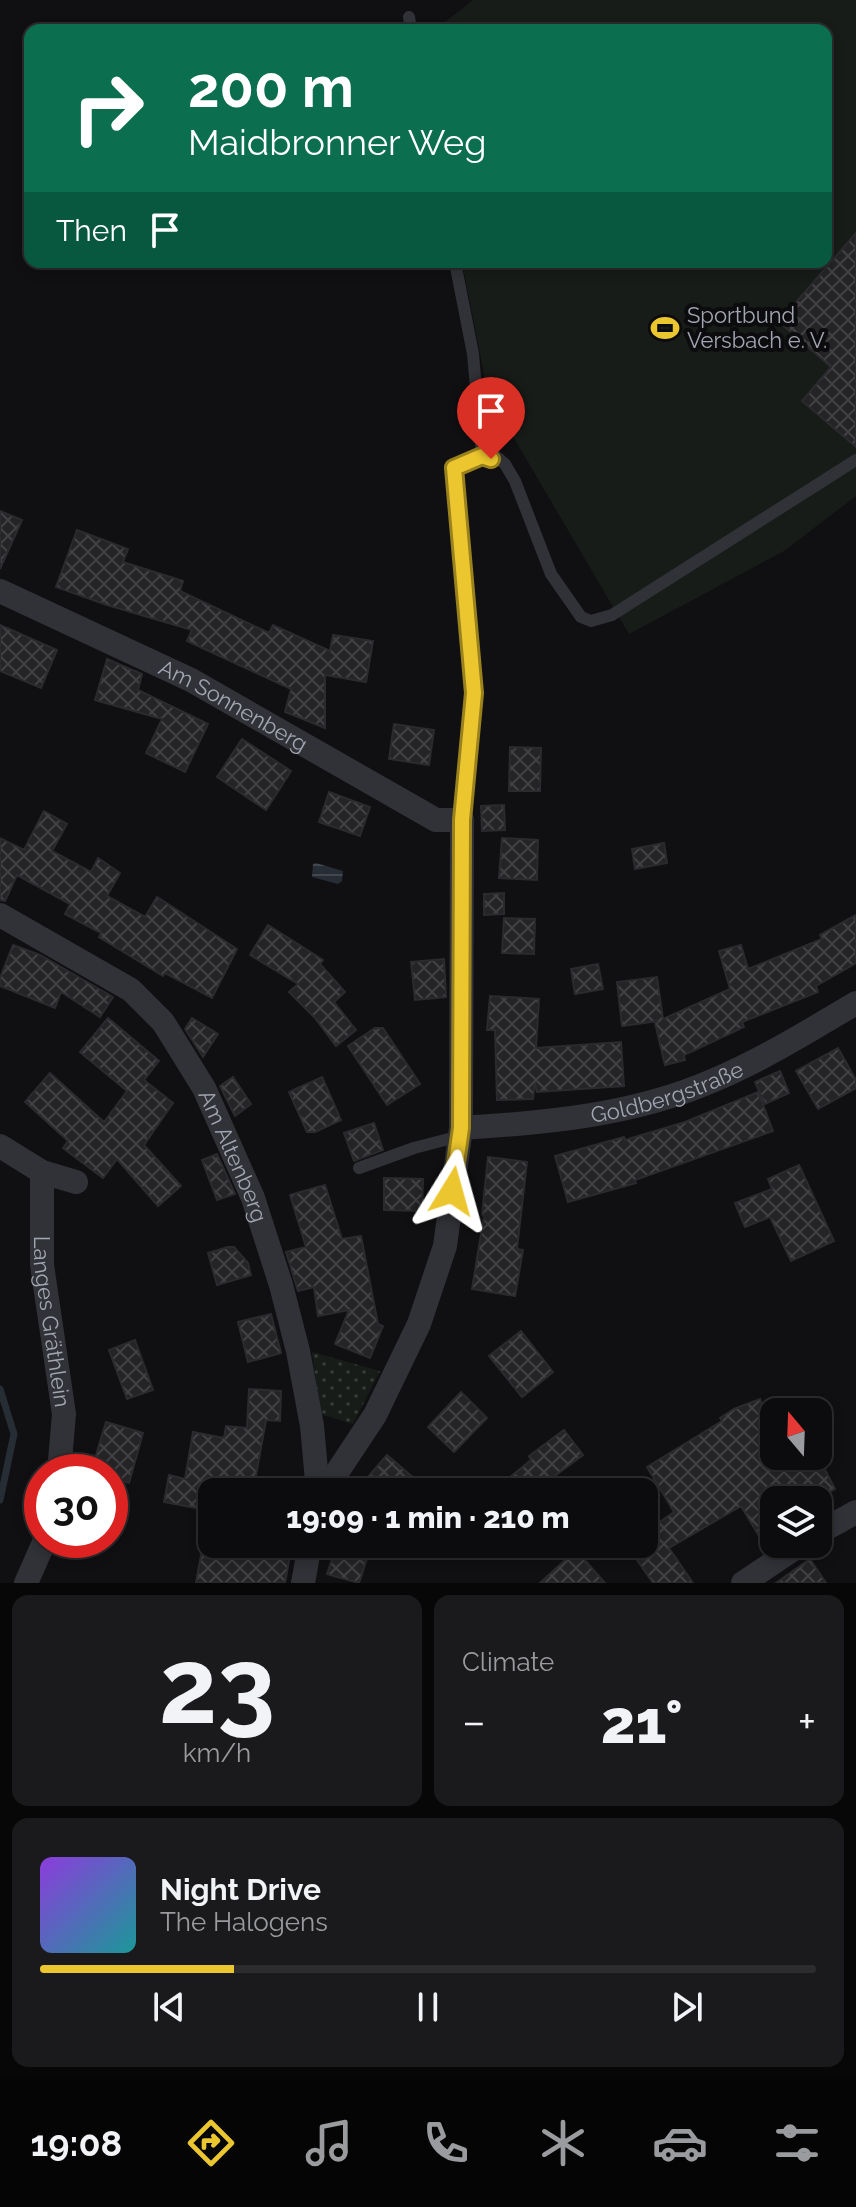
<!DOCTYPE html>
<html lang="en">
<head>
<meta charset="utf-8">
<style>
	:root { --surface:#0c0c0e; --page:#1a1a1c; --text:#f1f3f6; --muted:#9a9b9e; --line:#2c2c2e; --accent:#ecc62e }
	body { margin:0; font-family:Raleway,sans-serif; background:var(--page); color:var(--text); height:100vh; display:flex; flex-direction:column; font-size:30px; white-space:nowrap }
	* { box-sizing:border-box; margin:0 }
	p { font-size:26px; color:var(--muted) }
	.icon { flex:none; width:44px; height:44px; fill:none; stroke:currentColor; stroke-width:2; stroke-linecap:round; stroke-linejoin:round }
	.map { position:relative; height:1583px; overflow:hidden }
	.sheet { display:flex; flex-direction:column; gap:12px; padding:12px; background:#070708; flex:1 }
	.sheet>* { flex:none }
	.hud { position:absolute; left:24px; top:24px; width:808px; height:244px; border-radius:16px; box-shadow:0 4px 12px #0003,0 0 0 2px var(--line); background:#0b6e4f; color:#fff; overflow:hidden }
	.needle { width:52px; rotate:341deg }
	.tools { position:absolute; left:760px; top:1398px; display:grid; gap:16px }
	.tools a { display:grid; place-items:center; width:72px; height:72px; border-radius:16px; background:var(--surface); box-shadow:0 4px 12px #0003,0 0 0 2px var(--line); font-size:40px }
	.speed { position:absolute; left:24px; top:1454px; display:flex; gap:16px; font-size:40px; font-weight:700; text-align:center }
	.speed>* { display:grid; place-content:center; width:104px; height:104px; border-radius:50%; background:var(--surface); box-shadow:0 4px 12px #0003,0 0 0 2px var(--line); line-height:1 }
	.speed .limit { border:12px solid #d22; background:#fff; color:#111 }
	.pin { position:absolute; display:grid; place-items:center; width:68px; height:68px; color:#fff; margin:-82px -34px; border-radius:50% 50% 50% 0; rotate:-45deg; box-shadow:0 0 8px #0007 }
	.pin .icon { rotate:45deg }
	.me { position:absolute; width:88px; margin:-44px; rotate:8deg; stroke-linejoin:round; filter:drop-shadow(0 0 6px #0008) }
	.turn { display:flex; align-items:center; gap:28px; height:168px; padding:0 32px; font-size:36px }
	.turn .icon { width:104px; height:104px; stroke-width:2.5 }
	.turn b { display:block; font-size:56px; line-height:68px }
	.then { display:flex; align-items:center; height:76px; padding:0 32px; background:#0003; gap:16px; font-size:30px }
	.big { font-size:60px; font-weight:800; line-height:1.1 }
	.sheet .tile { flex:1; display:flex; flex-direction:column; justify-content:center; gap:12px; min-width:0; padding:0 28px; border-radius:16px; background:var(--page) }
	.sheet .dial { align-items:center; gap:0 }
	.dial b { font-size:104px; line-height:1 }
	.song { display:flex; align-items:center; gap:24px }
	.cover { width:96px; height:96px; border-radius:12px; background:linear-gradient(135deg,hsl(270 70% 55%),hsl(180 70% 35%)) }
	.played { height:8px; border-radius:4px; background:linear-gradient(90deg,var(--accent) 25%,var(--line) 25%) }
	.keys { display:flex; justify-content:space-around; direction:ltr }
	.heat { display:flex; justify-content:space-between; align-items:center; font-size:44px; direction:ltr }
	.sheet .tiles { flex:1; display:grid; gap:12px; grid-template-columns:1fr 1fr }
	.tile:last-child { grid-column:span 2 }
	.trip { position:absolute; left:198px; top:1478px; width:460px; height:80px; border-radius:16px; background:var(--surface); box-shadow:0 4px 12px #0003,0 0 0 2px var(--line); font-weight:800; line-height:80px; text-align:center }
	.tabs { display:flex; height:128px; justify-content:space-around; align-items:center; background:#050506; color:var(--muted) }
	.tabs .icon { width:56px; height:56px }
	.tabs .active { color:var(--accent) }
	.tabs b { font-size:36px; color:var(--text) }
	.map>svg:first-child { display:block }
	.park { fill:url(#park-dots) }
	.garden { fill:#171c18 }
	.water { fill:url(#water-rules) }
	.lines { fill:none; stroke-linecap:round; stroke-linejoin:round }
	.stream { stroke:#272d35; stroke-width:7 }
	.building { fill:url(#building-cross-hatch); stroke:#2b2a2e; stroke-width:2 }
	.service { stroke:#313237; stroke-width:12 }
	.minor { stroke:#313237; stroke-width:24 }
	.route-casing { stroke:#99811e; stroke-width:20 }
	.route { stroke:#ecc62e; stroke-width:14 }
	.labels { text-anchor:middle; dominant-baseline:central; stroke-width:8; stroke-linejoin:round; paint-order:stroke }
	.poi-label { font-size:22px; fill:#a2a5b2; stroke:#0c0b0d; text-anchor:start }
	.street-label { font-size:22px; fill:#a2a5b2; stroke:#0c0b0d }
</style>
</head>
<body>
<div class="map">
<svg width="856" height="1583" viewBox="0 0 856 1583">
	<defs>
		<pattern id="park-dots" width="8" height="8" patternUnits="userSpaceOnUse" patternTransform="scale(2)"><rect width="8" height="8" fill="#171c18"/><path d="M2 2h.1M6 6h.1" fill="none" stroke="#363a37" stroke-width="1.8" stroke-linecap="round"/></pattern>
		<pattern id="water-rules" width="6" height="5" patternUnits="userSpaceOnUse" patternTransform="scale(2)"><rect width="6" height="5" fill="#272d35"/><path d="M0 2.5h6" fill="none" stroke="#434850"/></pattern>
		<pattern id="building-cross-hatch" width="8" height="8" patternUnits="userSpaceOnUse" patternTransform="scale(2)"><rect width="8" height="8" fill="#242326"/><path d="M0 0l8 8M0 8l8-8" fill="none" stroke="#414043"/></pattern>
	</defs>
	<rect width="100%" height="100%" fill="#101012"/>
	<path class="park" d="M312 1352 380 1371 353 1424 320 1414Z"/>
	<path class="garden" d="M473 0H856V496L784 551 629 634 488 394 462 262H826V30H435Z"/>
	<path class="water" d="M316 863 343 871 342 881 338 884 312 877 313 864Z"/>
	<g class="lines">
		<path class="stream" d="M0 1389 14 1434 0 1500"/>
	</g>
	<path class="building" d="M856 233V447L802 401 831 367 779 322Z
		M0 511 22 520 0 569Z
		M77 530 128 549 123 562 183 581 180 591 269 633 273 625 330 651 333 635 373 641 366 682 325 675V728L285 712 291 689 187 641 192 630 107 605 56 587Z
		M0 625 57 650 41 688 0 671Z
		M107 659 142 674 138 690 208 724 185 772 146 753 162 719 95 700Z
		M394 724 434 730 429 765 389 759Z
		M242 739 291 771 266 810 217 777Z
		M510 747 541 748 540 791H509Z
		M329 792 370 807 360 836 319 822Z
		M504 805 505 830 482 831 481 806Z
		M44 811 67 824 52 851 91 872 98 858 120 873 107 896 145 917 157 897 237 949 212 998 165 973 163 976 99 937 101 933 65 914 70 904 17 875 5 901 0 900V838L24 850Z
		M502 838 538 840 537 880 499 878Z
		M664 843 667 863 635 869 632 849Z
		M504 893V914L484 915V894Z
		M856 915V963L816 986 818 992 742 1022 744 1027 684 1055 685 1060 665 1065 655 1023 658 1021 622 1026 617 982 657 977 663 1019 730 989 719 951 741 945 748 969 822 939 820 935Z
		M504 918 535 919 534 954 502 953Z
		M268 925 323 960 320 964 345 992 334 1002 356 1030 336 1046 315 1018 289 992 298 984 250 955Z
		M13 945 40 955 113 997 100 1017 61 992 55 1008 0 986V978Z
		M444 959 446 997 415 1000 411 962Z
		M598 964 603 989 575 994 571 969Z
		M490 996 539 999 536 1048 621 1042 624 1086 537 1092 535 1083 533 1099 497 1100 495 1030H487Z
		M108 1018 159 1061 144 1080 173 1103 144 1145 181 1186 158 1206 117 1159 103 1178 63 1148 68 1141 25 1102 50 1073 104 1122 127 1091 80 1052Z
		M192 1018 218 1034 203 1057 185 1029Z
		M375 1028H383L420 1084 387 1105 348 1046Z
		M838 1048 856 1080V1088L818 1109 796 1071Z
		M780 1071 789 1093 765 1104 755 1082Z
		M233 1077 251 1104 235 1116 220 1086Z
		M322 1077 341 1120 315 1132H307L289 1092Z
		M758 1092 773 1131 635 1180 636 1183 568 1202 555 1156 624 1137 625 1140 685 1122Z
		M374 1123 383 1150 354 1161 344 1133Z
		M217 1154 235 1194 217 1200 202 1160Z
		M488 1157 527 1162 517 1249 523 1250 515 1296 472 1289 484 1216 482 1215Z
		M799 1165 834 1241 791 1261 770 1217 745 1227 735 1203 772 1189 768 1179Z
		M384 1178 423 1179 422 1211 384 1210Z
		M325 1185 342 1239 361 1236 378 1324 383 1326 370 1358 335 1344 349 1310 318 1316 314 1287 298 1291 286 1252 306 1247 290 1195Z
		M228 1247H234L248 1263 251 1275 217 1285 208 1253Z
		M271 1314 281 1353 248 1362 238 1322Z
		M521 1331 553 1372 522 1397 489 1356Z
		M135 1340 153 1390 127 1399 109 1350Z
		M249 1389 281 1391 280 1421 266 1420 253 1492H212V1511L164 1502 169 1475 185 1479 193 1432 224 1438 226 1426 247 1428Z
		M461 1392 487 1418 454 1452 428 1427Z
		M760 1399 774 1435V1456H818L835 1489 813 1500H774V1527L759 1536 741 1506 669 1548 693 1583H653L626 1544H644V1533L674 1512 647 1467 722 1421 720 1418 734 1409Z
		M106 1422 143 1433 129 1483 110 1477V1472H91Z
		M564 1430 583 1455 533 1492H492L531 1460 529 1456Z
		M387 1455 430 1492H355Z
		M203 1544H292L285 1583H196Z
		M337 1544H356L370 1549 359 1583 327 1574Z
		M576 1550 605 1583H540Z
		M810 1559 826 1583H776Z"/>
	<g class="lines">
		<path class="service" d="M409 17 411 30
			M455 262 473 354 482 456 454 468 474 693 462 820
			M482 456 491 459 497 457 505 464 515 481 551 574 581 617 591 621 612 615 856 460
			M359 1168 414 1148 460 1136"/>
		<g class="minor">
			<path id="s1" d="M0 591 191 680 436 820H462L461 1128 445 1246 419 1324 375 1415 324 1492"/>
			<path id="s2" d="M0 915 131 990 163 1022 204 1088 253 1198 281 1285 298 1351 312 1426 318 1492"/>
			<path id="s3" d="M461 1128C546 1123 633 1115 712 1081 762 1060 809 1031 856 1003"/>
			<path d="M0 1146 42 1172 76 1182"/>
			<path id="s4" d="M42 1172V1265L64 1414 59 1472"/>
			<path d="M818 1533 856 1512"/>
			<path d="M26 1583 45 1540"/>
			<path d="M303 1583 310 1544"/>
			<path d="M743 1583 801 1544"/>
		</g>
	</g>
	<g class="lines">
		<defs>
			<path id="route" d="M452 1191 461 1128 462 820 474 693 454 468 482 456 491 459"/>
		</defs>
		<use href="#route" class="route-casing"/>
		<use href="#route" class="route"/>
	</g>
	<defs>
		<symbol id="stadium-bare" viewBox="-9 -9 18 18"><path d="M0-5a6.5 5 0 1 0 0 10a6.5 5 0 1 0 0-10ZM-3.5-1.8h7v3.6h-7Z" fill="#ecc62e" stroke="#0c0b0d" stroke-width="2.5" paint-order="stroke"/></symbol>
	</defs>
	<g fill-rule="evenodd">
		<use href="#stadium-bare" x="645" y="308" width="40" height="40"/>
	</g>
	<g class="labels">
		<g class="poi-label">
			<text x="687" y="315">Sportbund<tspan x="687" dy="25">Versbach e. V.</tspan></text>
		</g>
		<g class="street-label">
			<text stroke="none"><textPath href="#s1" startOffset="260">Am Sonnenberg</textPath></text>
			<text stroke="none"><textPath href="#s3" startOffset="210">Goldbergstraße</textPath></text>
			<text stroke="none"><textPath href="#s2" startOffset="348">Am Altenberg</textPath></text>
			<text stroke="none"><textPath href="#s4" startOffset="150">Langes Gräthlein</textPath></text>
		</g>
	</g>
</svg>
<div class="tools">
<a><svg class="needle" viewBox="-14 -14 28 28"><path d="M0-13l5 13h-10z" fill="#e53935"/><path d="M0 13l5-13h-10z" fill="#9a9b9e"/></svg></a>
<a><svg class="icon" aria-label="layers" viewBox="0 0 24 24"><path d="M12 4l9 5-9 5-9-5zM3 14l9 5 9-5"/></svg></a>
</div>
<div class="speed"><div class="limit">30</div></div>
<div class="pin" style="left:491px;top:459px;background:#d93025"><svg class="icon" aria-label="arrive" viewBox="0 0 24 24"><path d="M6 21V4h12l-3 4 3 4H6"/></svg></div>
<svg class="me" style="left:452px;top:1191px" viewBox="-20 -20 40 40"><path d="M0-17L14 15 0 8-14 15z" fill="#ecc62e" stroke="#fff" stroke-width="4"/></svg>
<div class="trip">19:09 · 1 min · 210 m</div>
<div class="hud">
<div class="turn"><svg class="icon" aria-label="right" viewBox="0 0 24 24"><path d="M7 20v-9h11M14 6l5 5-5 5"/></svg><div><b>200 m</b>Maidbronner Weg</div></div>
<div class="then">Then<svg class="icon" aria-label="arrive" viewBox="0 0 24 24"><path d="M6 21V4h12l-3 4 3 4H6"/></svg></div>
</div>
</div>
<section class="sheet">
<div class="tiles">
<div class="tile dial"><b>23</b><p>km/h</p></div>
<div class="tile"><p>Climate</p>
<div class="heat"><a>−</a><b class="big">21°</b><a>+</a></div>
</div>
<div class="tile">
<div class="song"><i class="cover"></i><div><b>Night Drive</b><p>The Halogens</p></div></div>
<div class="played"></div>
<div class="keys"><svg class="icon" aria-label="previous" viewBox="0 0 24 24"><path d="M18 5L8 12l10 7zM5 5v14"/></svg><svg class="icon" aria-label="pause" viewBox="0 0 24 24"><path d="M8 5v14M16 5v14"/></svg><svg class="icon" aria-label="next" viewBox="0 0 24 24"><path d="M6 5l10 7-10 7zM19 5v14"/></svg></div>
</div>
</div>
</section>
<nav class="tabs">
<b>19:08</b>
<svg class="icon active" aria-label="directions" viewBox="0 0 24 24"><path d="M12 3l9 9-9 9-9-9zM9 14v-3h6M13 9l2 2-2 2"/></svg>
<svg class="icon" aria-label="music" viewBox="0 0 24 24"><path d="M9 18V5l10-2v13"/><circle cx="6" cy="18" r="3"/><circle cx="16" cy="16" r="3"/></svg>
<svg class="icon" aria-label="phone" viewBox="0 0 24 24"><path d="M5 4h4l2 5-3 2q2 4 5 5l2-3 5 2v4C11 20 4 13 5 4z"/></svg>
<svg class="icon" aria-label="climate" viewBox="0 0 24 24"><path d="M12 3v18M4 7l16 10M4 17L20 7"/></svg>
<svg class="icon" aria-label="car" viewBox="0 0 24 24"><path d="M5 17H2v-5l4-1 3-4h7l3 4 3 1v5h-3M9 17h6M6 11h13"/><circle cx="7" cy="17" r="2"/><circle cx="17" cy="17" r="2"/></svg>
<svg class="icon" aria-label="filters" viewBox="0 0 24 24"><path d="M4 7h16M4 17h16"/><circle cx="9" cy="7" r="2"/><circle cx="15" cy="17" r="2"/></svg>
</nav>
</body>
</html>
